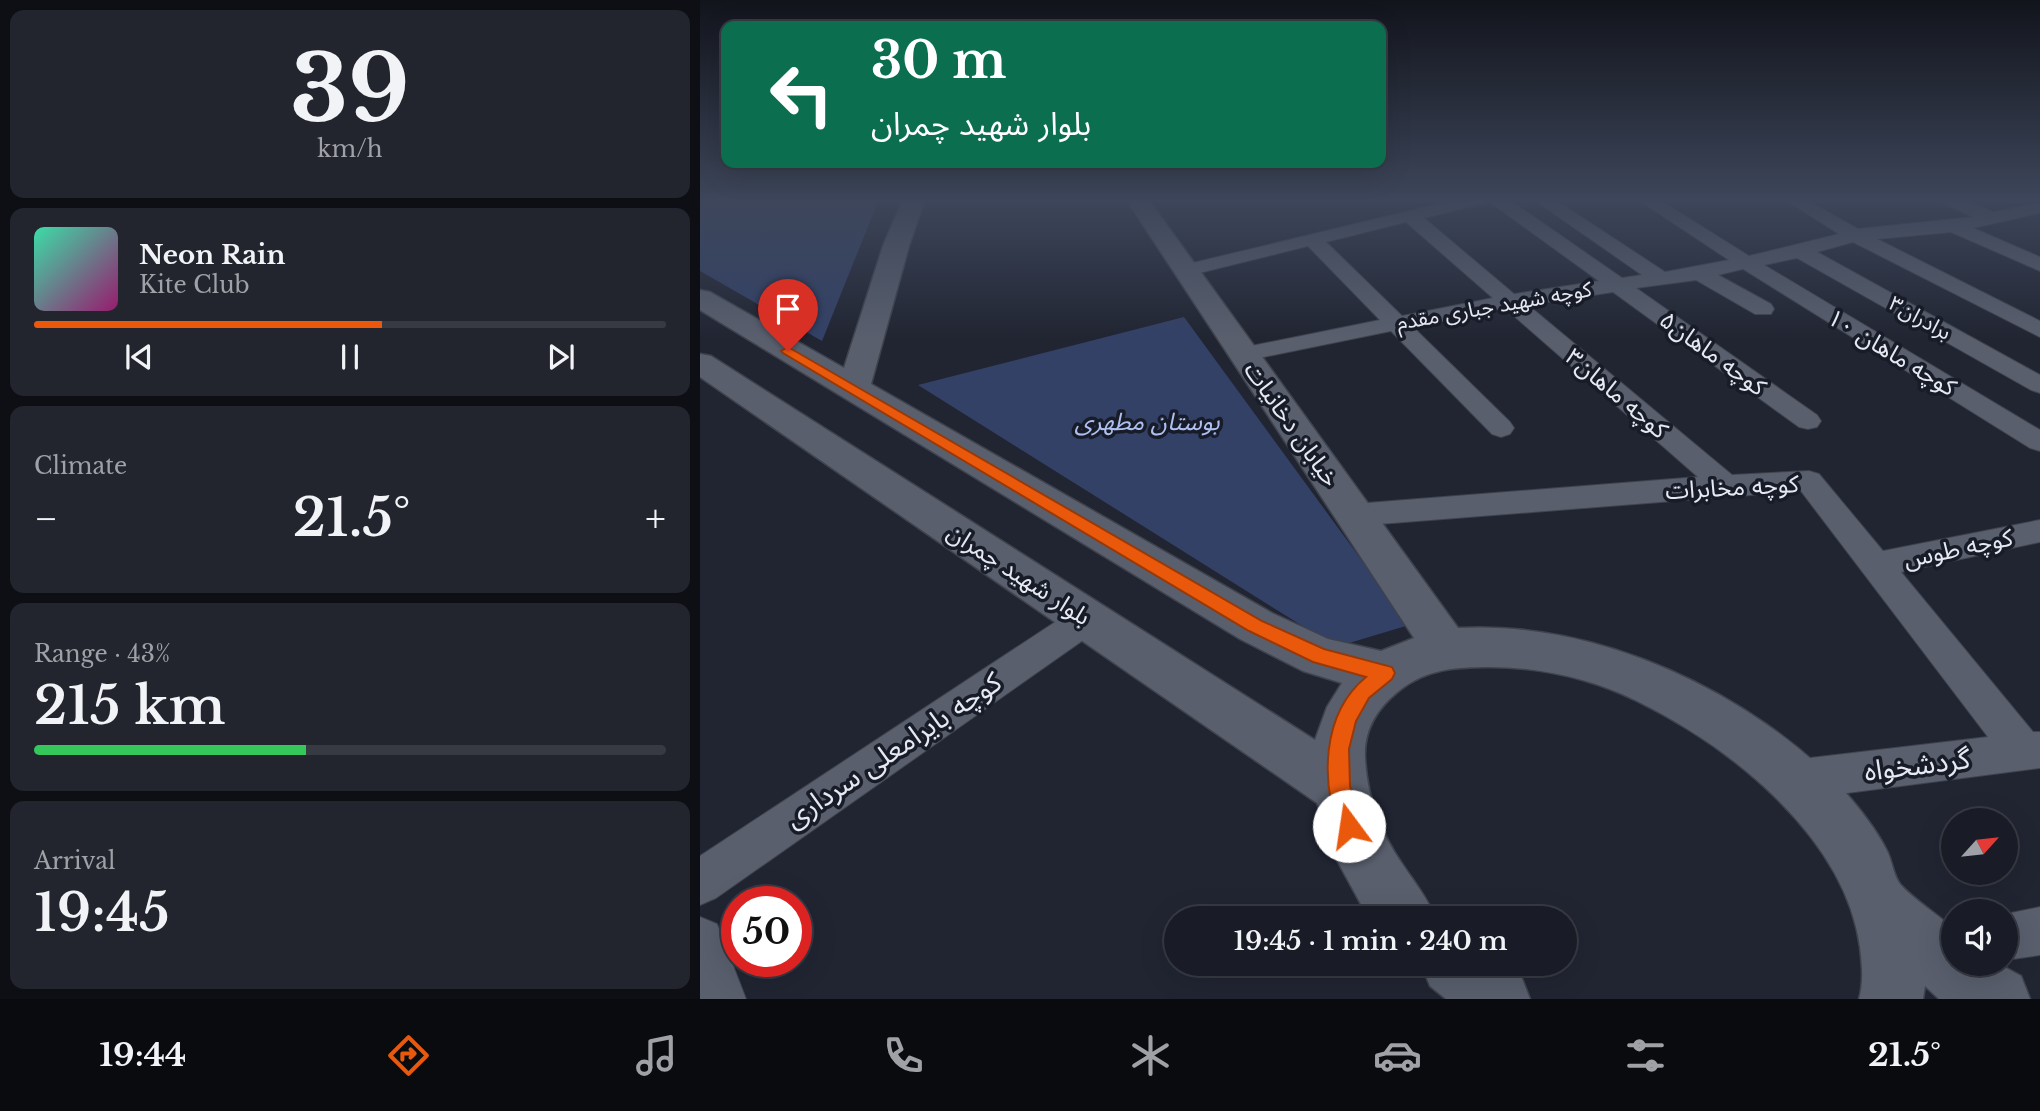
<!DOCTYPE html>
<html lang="en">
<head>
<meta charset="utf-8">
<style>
	:root { --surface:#191c26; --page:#22252e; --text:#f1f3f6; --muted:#9fa1a7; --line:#373a43; --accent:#ea580c }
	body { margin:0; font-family:"Libre Baskerville","Noto Sans Arabic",serif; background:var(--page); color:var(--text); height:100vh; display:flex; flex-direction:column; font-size:26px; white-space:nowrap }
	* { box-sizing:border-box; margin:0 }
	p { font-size:23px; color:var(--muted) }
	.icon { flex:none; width:38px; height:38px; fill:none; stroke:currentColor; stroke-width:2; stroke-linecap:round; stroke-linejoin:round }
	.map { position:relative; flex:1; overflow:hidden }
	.details { display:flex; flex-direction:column; gap:10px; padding:10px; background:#0e0f15; width:700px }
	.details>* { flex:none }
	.hud { position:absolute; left:21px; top:21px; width:665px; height:147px; border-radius:14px; box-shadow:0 7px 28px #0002,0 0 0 2px var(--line); background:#0b6e4f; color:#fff; overflow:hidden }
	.needle { width:46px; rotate:63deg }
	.controls { position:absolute; left:1241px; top:808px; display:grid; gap:14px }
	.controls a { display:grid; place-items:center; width:77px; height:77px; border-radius:50%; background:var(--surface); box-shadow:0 7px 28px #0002,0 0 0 2px var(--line); font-size:35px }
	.speed { position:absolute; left:21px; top:886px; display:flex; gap:14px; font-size:35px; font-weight:700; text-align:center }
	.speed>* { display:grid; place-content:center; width:91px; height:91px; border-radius:50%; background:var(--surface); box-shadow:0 7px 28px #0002,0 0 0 2px var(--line); line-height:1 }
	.speed .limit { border:10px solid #d22; background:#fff; color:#111 }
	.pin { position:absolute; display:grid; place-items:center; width:60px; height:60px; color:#fff; margin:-72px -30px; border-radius:50% 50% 50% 0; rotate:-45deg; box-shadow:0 0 7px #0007 }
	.pin .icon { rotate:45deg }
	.me { position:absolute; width:77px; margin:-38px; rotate:346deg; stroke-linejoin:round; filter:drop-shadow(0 0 5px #0008) }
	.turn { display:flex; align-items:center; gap:24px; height:147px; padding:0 35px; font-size:32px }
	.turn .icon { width:91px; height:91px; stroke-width:2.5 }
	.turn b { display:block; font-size:49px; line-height:60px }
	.big { font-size:52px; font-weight:600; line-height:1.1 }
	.details .card { flex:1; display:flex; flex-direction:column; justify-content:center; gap:10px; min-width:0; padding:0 24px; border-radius:14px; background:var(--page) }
	.details .dial { align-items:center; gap:0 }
	.dial b { font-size:91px; line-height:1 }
	.song { display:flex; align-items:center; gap:21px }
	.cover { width:84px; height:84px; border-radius:10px; background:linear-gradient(135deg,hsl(160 70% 55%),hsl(320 70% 35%)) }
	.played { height:7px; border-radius:4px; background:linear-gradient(90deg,var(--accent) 55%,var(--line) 55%) }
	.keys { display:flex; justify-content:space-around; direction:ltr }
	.heat { display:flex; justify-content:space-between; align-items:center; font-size:38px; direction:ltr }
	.charge { height:10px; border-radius:5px; background:linear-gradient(90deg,#34c759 43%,var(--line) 0) }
	.trip { position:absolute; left:464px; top:906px; width:413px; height:70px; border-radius:35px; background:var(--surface); box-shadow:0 7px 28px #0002,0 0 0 2px var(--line); font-weight:600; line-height:70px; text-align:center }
	.menu { display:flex; height:112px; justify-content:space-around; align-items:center; background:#0a0b0f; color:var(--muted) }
	.menu .icon { width:49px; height:49px }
	.menu .on { color:var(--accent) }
	.menu b { font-size:32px; color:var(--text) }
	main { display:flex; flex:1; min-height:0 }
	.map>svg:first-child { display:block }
	.green { fill:#334167 }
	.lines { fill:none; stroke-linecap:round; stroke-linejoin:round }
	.street-casing { stroke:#3f434d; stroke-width:2 }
	.secondary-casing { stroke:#3f434d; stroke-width:3 }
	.street { fill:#595f6d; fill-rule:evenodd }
	.secondary { fill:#595f6d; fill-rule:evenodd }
	.route { fill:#ea580c; stroke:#983908; stroke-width:2 }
	.labels { text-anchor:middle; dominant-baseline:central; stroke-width:7; stroke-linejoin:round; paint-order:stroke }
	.far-street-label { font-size:21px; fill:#e6e9f2; stroke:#171c28 }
	.street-label { font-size:24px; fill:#e6e9f2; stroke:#171c28 }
	.park-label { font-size:24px; font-style:italic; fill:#aec0f0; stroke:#171c28 }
	.near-street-label { font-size:28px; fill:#e6e9f2; stroke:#171c28 }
</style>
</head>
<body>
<main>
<section class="details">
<div class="card dial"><b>39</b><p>km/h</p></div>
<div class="card">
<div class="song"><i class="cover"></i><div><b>Neon Rain</b><p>Kite Club</p></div></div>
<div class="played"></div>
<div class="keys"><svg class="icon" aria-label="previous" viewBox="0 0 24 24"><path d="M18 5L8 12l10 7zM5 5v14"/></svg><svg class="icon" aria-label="pause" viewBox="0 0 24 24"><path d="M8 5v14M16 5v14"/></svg><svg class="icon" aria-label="next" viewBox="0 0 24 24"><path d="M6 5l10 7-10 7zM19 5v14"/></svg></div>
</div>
<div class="card"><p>Climate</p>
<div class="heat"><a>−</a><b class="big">21.5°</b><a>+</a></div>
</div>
<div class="card"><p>Range · 43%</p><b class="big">215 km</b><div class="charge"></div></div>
<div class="card"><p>Arrival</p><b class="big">19:45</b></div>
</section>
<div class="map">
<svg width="1340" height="999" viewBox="0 0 1340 999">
	<rect width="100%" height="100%" fill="#212532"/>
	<path class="green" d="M0 199H179L122 341 0 271Z
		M484 317 709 625 636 647 218 385Z"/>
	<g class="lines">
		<defs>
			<path id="street" d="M759 199H808L922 278 942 275 833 199H854L965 272 1029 260 937 199H958L1049 256 1139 234 1084 199H1105L1158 229 1273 217 1243 203 1240 199H1263L1293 212 1340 203V213L1273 228 1340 257V271L1251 232 1177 239 1340 321V337L1153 242 1117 252 1340 375V393L1331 390 1097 258 1064 265 1340 430V451L1330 448 1043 269 1018 275 1071 304 1074 309 1071 314H1055L996 280 936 288 1117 415 1121 421 1117 427 1108 429 1099 427 913 292 828 305 1032 475 1109 471 1119 474 1183 551 1340 520V542L1201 572 1333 732H1340V768L1093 800 1078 794 1072 780 1078 766 1093 760 1288 737 1101 491 654 526 643 523 639 515 643 507 654 504 998 477 805 308 713 327 810 422 814 428 810 434 801 437 792 434 691 331 544 361 536 359 532 354 536 349 680 320 608 246 487 276 480 274 477 270 480 266ZM788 199 791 203 899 281 814 294 724 218 786 203ZM706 222 793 298 702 316 626 242Z
				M387 605 399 609 404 619 399 629 16 898 0 905V856L375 609Z
				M1340 907V955L1306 960V914Z
				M0 917 17 924 46 999H0Z"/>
			<path id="secondary" d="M203 199H225L209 246 171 384 572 613 628 639 681 651 714 638 426 199H448L758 628C897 620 1052 692 1146 793 1160 809 1177 831 1186 849 1192 859 1193 875 1200 884 1212 898 1238 915 1253 928V964H1299L1321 976 1330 999H1239L1225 986 1223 999H1159C1164 982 1162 964 1160 947 1145 837 1031 747 937 701 892 679 840 667 789 667 756 667 727 669 700 690 677 708 664 729 665 757 667 798 680 832 703 865 715 883 728 899 736 919H669L638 862 617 803 0 377V354L11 356 615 740 627 707 642 683 603 671 540 639 0 310V290L10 292 144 368 183 246Z
				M721 964H805L821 976 830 999H746L730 986Z"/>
		</defs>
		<use href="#street" class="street-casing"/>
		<use href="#secondary" class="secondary-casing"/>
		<use href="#street" class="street"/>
		<use href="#secondary" class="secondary"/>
	</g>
	<linearGradient id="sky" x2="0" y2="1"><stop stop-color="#12141c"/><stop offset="0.59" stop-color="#3d465a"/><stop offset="1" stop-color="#3d465a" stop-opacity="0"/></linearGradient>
	<rect width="1340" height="339" fill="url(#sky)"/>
	<path class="route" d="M88 347 562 621 624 649 692 667 695 673 692 679 669 698 656 721 649 749 650 786 661 826 657 834 649 838 641 834C620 783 621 714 666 677L613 662 549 631 83 353 81 351Z"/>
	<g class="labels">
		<g class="far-street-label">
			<text transform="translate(794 306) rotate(-10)">کوچه شهید جباری مقدم</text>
			<text transform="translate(1220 318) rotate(29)">برادران۳</text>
		</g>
		<g class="street-label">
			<text transform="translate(1192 352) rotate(31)">کوچه ماهان ۱۰</text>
			<text transform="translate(1013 353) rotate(36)">کوچه ماهان۵</text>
			<text transform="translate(917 393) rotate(40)">کوچه ماهان۳</text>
			<text transform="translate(592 424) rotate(55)">خیابان دخانیات</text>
			<text transform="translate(1032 487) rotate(-3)">کوچه مخابرات</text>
			<text transform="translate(1258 548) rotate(-12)">کوچه طوس</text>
			<text transform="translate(319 574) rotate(33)">بلوار شهید چمران</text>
		</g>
		<g class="park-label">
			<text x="447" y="421">بوستان مطهری</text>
		</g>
		<g class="near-street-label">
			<text transform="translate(193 750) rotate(-34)">کوچه بایرامعلی سرداری</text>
			<text transform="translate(1217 765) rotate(-7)">گردشخواه</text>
		</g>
	</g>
</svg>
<div class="controls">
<a><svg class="needle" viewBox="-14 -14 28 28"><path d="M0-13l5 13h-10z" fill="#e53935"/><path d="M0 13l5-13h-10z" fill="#9fa1a7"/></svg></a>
<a><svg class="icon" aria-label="sound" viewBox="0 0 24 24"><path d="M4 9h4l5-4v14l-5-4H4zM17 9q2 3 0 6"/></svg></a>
</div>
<div class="speed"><div class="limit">50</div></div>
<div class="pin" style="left:88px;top:351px;background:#d93025"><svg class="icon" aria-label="arrive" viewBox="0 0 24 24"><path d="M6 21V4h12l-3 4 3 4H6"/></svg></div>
<svg class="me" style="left:649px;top:826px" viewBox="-20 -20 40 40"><circle r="19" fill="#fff"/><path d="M0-13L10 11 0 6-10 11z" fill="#ea580c"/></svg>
<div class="trip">19:45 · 1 min · 240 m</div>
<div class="hud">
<div class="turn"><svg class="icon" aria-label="left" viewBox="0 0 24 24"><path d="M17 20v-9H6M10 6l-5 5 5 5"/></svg><div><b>30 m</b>بلوار شهید چمران</div></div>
</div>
</div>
</main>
<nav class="menu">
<b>19:44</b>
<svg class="icon on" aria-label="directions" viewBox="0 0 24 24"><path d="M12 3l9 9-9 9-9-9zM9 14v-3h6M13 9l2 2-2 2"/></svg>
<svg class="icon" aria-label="music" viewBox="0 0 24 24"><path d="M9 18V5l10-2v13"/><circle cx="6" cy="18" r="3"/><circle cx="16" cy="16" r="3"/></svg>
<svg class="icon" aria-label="phone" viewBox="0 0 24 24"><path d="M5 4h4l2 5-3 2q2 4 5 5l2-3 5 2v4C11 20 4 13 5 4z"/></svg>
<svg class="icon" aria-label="climate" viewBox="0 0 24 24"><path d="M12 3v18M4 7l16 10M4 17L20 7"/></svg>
<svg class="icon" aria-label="car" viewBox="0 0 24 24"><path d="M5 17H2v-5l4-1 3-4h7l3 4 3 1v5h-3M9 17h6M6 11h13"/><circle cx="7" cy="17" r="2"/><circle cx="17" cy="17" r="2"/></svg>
<svg class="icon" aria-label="filters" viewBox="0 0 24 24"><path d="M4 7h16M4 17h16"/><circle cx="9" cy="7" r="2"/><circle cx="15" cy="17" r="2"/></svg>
<b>21.5°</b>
</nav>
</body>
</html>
